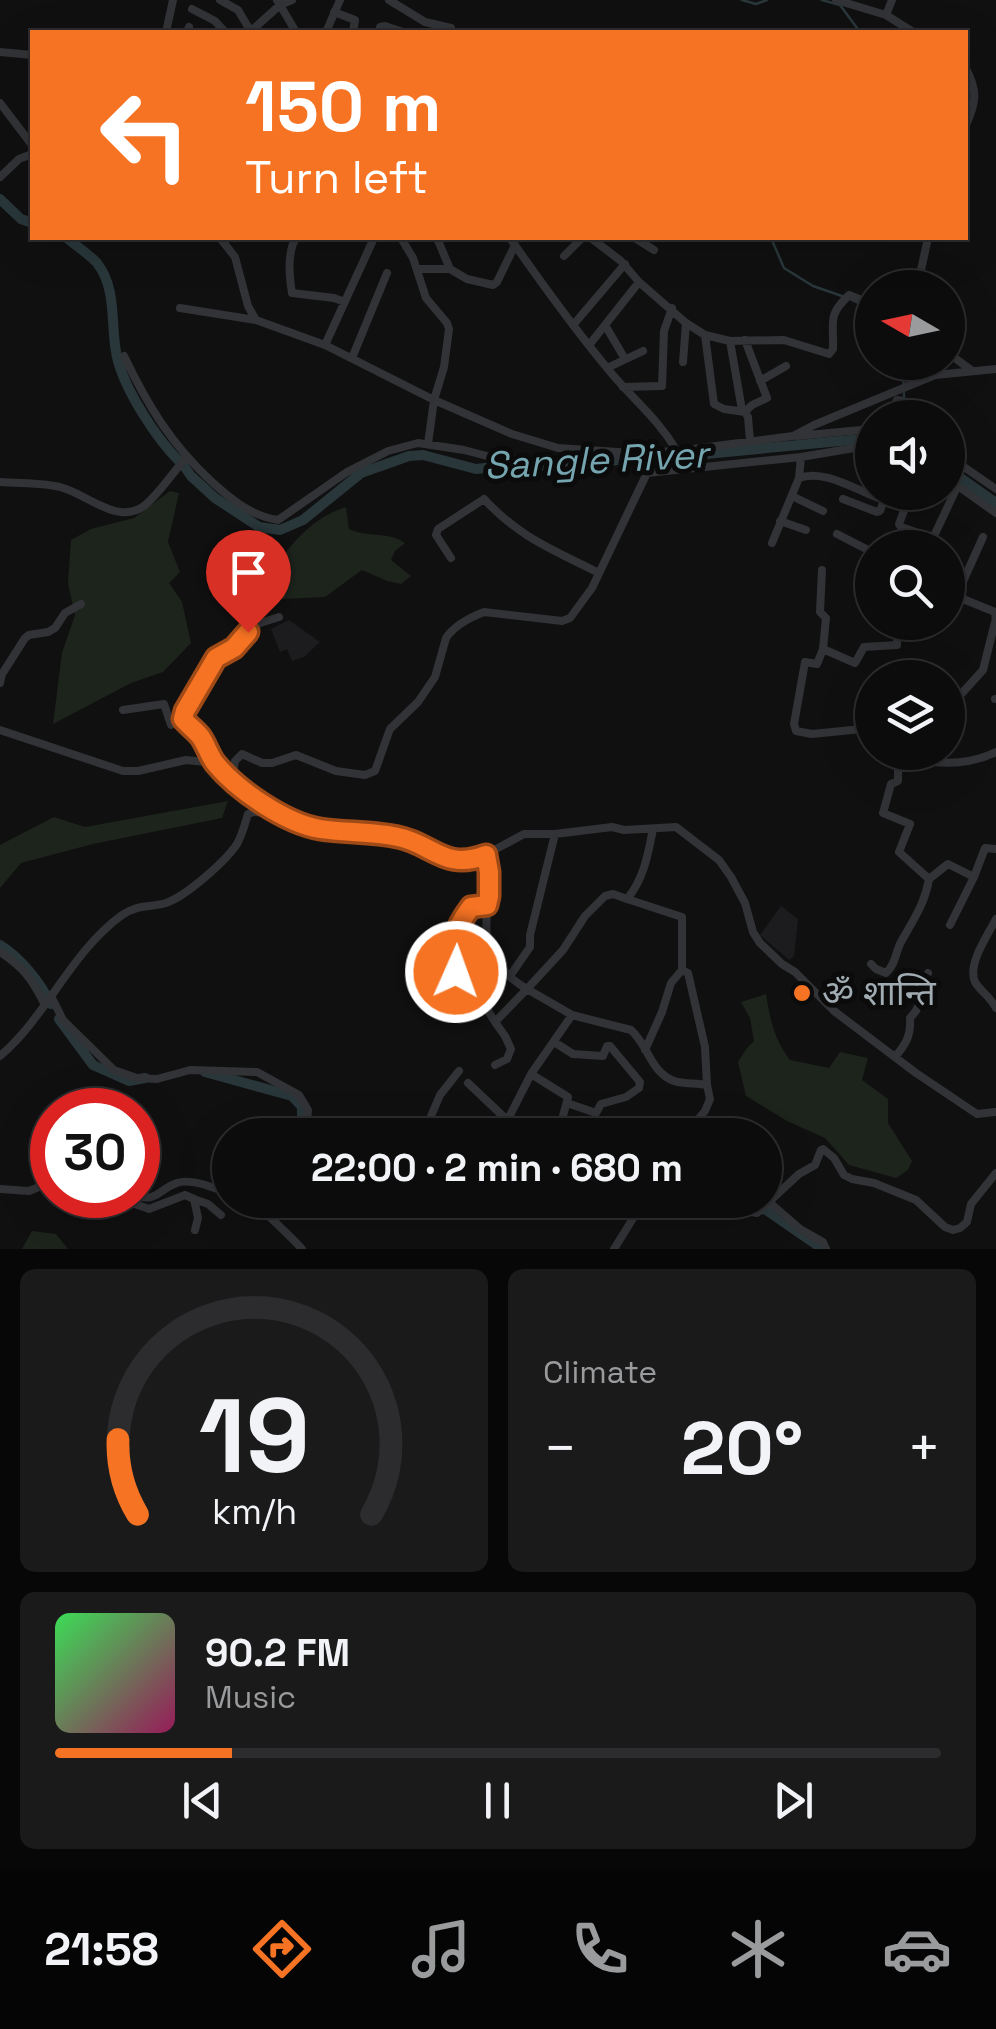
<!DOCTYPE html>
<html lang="en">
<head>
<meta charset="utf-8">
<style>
	:root { --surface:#0c0c0d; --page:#1a1a1b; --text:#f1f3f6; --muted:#9a9b9d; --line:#2c2c2e; --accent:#f67323 }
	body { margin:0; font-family:"Space Grotesk","Noto Sans Devanagari",sans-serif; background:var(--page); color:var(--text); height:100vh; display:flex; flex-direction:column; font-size:38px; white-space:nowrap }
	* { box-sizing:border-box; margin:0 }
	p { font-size:32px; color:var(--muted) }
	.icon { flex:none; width:55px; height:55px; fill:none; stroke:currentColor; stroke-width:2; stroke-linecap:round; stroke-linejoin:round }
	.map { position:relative; height:1249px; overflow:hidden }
	.side { display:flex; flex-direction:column; gap:20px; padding:20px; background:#070707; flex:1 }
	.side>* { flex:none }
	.hud { position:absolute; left:30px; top:30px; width:938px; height:210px; border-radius:0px; box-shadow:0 10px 40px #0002,0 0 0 2px var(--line); background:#f67323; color:#fff; overflow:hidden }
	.needle { width:65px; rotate:279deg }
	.controls { position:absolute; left:855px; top:270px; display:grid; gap:20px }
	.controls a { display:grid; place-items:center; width:110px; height:110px; border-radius:50%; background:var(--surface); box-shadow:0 10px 40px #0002,0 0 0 2px var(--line); font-size:50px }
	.speed { position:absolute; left:30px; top:1088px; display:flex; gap:20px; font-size:50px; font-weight:700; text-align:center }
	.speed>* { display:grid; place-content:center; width:130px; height:130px; border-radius:50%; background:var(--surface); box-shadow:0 10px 40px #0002,0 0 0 2px var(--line); line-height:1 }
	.speed .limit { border:15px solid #d22; background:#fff; color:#111 }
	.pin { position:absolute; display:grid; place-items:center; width:85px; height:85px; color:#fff; margin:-102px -42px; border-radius:50% 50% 50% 0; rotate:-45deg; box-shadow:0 0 10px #0007 }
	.pin .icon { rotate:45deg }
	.me { position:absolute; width:110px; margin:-55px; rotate:2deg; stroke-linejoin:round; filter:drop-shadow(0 0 8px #0008) }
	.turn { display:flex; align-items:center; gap:35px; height:210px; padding:0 50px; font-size:45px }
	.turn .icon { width:130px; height:130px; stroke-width:2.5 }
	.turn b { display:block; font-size:70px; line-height:85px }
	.big { font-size:75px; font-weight:700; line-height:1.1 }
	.side .widget { flex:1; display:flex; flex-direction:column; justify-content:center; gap:15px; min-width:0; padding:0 35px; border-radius:15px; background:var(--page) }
	.side .dial { align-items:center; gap:0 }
	.dial svg { height:260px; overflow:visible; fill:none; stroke:var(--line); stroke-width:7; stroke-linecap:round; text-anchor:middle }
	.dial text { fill:var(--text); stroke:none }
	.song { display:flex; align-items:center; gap:30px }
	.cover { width:120px; height:120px; border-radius:15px; background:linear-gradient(135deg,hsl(130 70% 55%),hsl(330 70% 35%)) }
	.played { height:10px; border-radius:5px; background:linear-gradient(90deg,var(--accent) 20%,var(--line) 20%) }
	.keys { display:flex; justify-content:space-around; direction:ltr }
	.heat { display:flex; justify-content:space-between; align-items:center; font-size:55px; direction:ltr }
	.side .tiles { flex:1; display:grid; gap:20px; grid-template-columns:1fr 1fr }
	.widget:last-child { grid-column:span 2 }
	.trip { position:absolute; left:212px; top:1118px; width:570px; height:100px; border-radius:50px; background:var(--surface); box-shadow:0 10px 40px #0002,0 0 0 2px var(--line); font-weight:700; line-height:100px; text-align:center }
	.tab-bar { display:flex; height:160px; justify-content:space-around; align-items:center; background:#050505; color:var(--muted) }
	.tab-bar .icon { width:70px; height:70px }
	.tab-bar .selected { color:var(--accent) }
	.tab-bar b { font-size:45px; color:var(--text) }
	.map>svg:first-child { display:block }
	.built { fill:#1c1c1e }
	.green { fill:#1d241c }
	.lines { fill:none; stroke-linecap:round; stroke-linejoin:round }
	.stream { stroke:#29373a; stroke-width:2.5 }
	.river { stroke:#29373a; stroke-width:10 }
	.minor { stroke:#313336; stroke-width:8 }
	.route-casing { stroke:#a04b17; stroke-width:25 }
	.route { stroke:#f67323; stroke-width:18 }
	.poi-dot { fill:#f67323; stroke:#0b0b0c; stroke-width:4 }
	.labels { text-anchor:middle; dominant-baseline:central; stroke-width:10; stroke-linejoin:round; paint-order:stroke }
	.poi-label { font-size:35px; fill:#a0abb2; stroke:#0b0b0c; text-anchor:start }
	.water-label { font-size:38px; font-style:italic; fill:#75a5af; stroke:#0b0b0c }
</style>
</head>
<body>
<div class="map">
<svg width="996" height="1249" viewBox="0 0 996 1249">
	<rect width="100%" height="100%" fill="#101011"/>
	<path class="built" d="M289 620 320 642 304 657 292 661 287 649 280 652 271 629Z
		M781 906 798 919 794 956 789 960 760 935Z"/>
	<path class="green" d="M170 491 179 493 168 542 180 572 169 583 182 602 191 643 163 672 131 683 53 724 62 653 75 615 68 583 71 540 91 529 134 518Z
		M346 507 349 529C368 538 388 531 405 543L395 551 391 560 411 576 401 584 387 581 362 570 325 597 282 599 267 592 264 583C286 550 308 519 346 507Z
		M228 801 222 818 93 844 21 863 0 888V845L54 817 85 827Z
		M766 994C770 1019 774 1039 790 1060L829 1068 840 1052 868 1058 862 1080 888 1099V1123L912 1161 908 1170 896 1178 849 1165 825 1138 787 1121 746 1096 738 1062 747 1048 754 1041 750 1018 741 1002Z
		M32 1231 56 1234 68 1249H22Z"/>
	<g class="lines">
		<path class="stream" d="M742 0 756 4 767 0
			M822 0 840 5 860 32
			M771 238 784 268 813 286 842 296
			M850 299 872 309
			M903 362 904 396
			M899 418 903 404"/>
		<path class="river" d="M0 199 21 219 32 223
			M67 238C76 246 89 254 97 263 119 291 109 330 118 361 127 393 156 438 179 461
			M184 466 191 476 215 498 259 527 280 530 303 520 361 473 409 456 423 455 476 469 512 465 575 467 635 457 664 458 872 438
			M948 469 996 503
			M0 945C21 958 40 982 51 1004
			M59 1019 93 1065 129 1081 145 1078
			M205 1072 292 1096 302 1107V1135
			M725 1200 766 1210 817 1245 819 1249"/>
		<path class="minor" d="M220 0 238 10 251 32
			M277 0 296 32
			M389 0 425 22 451 28V32
			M836 0 886 15 913 32
			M192 9 215 21 225 32
			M334 12 355 20 353 32
			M886 15 892 0
			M251 31 280 5 292 0
			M166 32 173 0
			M187 32 189 27
			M326 32 340 0
			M379 32 380 27 385 26 403 32
			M0 52 32 55
			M965 67C978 90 977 102 965 127
			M0 103 32 145
			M0 177 19 159 32 154
			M220 238 235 257 248 306 256 320 325 345 434 400 512 434 558 448 632 453 677 451 793 436 814 425 935 375 996 369
			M296 238C287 252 289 275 292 293L334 298 345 302
			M401 238 413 258 426 298 447 323 449 329 444 367 434 400 428 444
			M437 238 450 269
			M510 238C542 284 576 331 612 374 635 401 658 419 677 451
			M591 238 621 261 639 282 686 323 705 335 730 341 784 340 829 354 833 349C834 321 827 316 849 295L872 304
			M635 238 654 250
			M564 256 582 238
			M417 269H450L467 279 493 285 497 282 515 245
			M917 288 928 238
			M180 308 256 320
			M574 324 625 264
			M605 325 625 359
			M705 335 714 404 724 409 745 412 748 417 750 441
			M730 341 742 410
			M590 344 639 282
			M325 345 374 238
			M948 353 971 370
			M124 356C148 406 171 444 212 482 232 500 251 516 278 520L347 472 388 451 418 443 464 450 487 456 567 463 626 455
			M352 358 387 273
			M683 362 686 323
			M607 368 643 351
			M760 381 786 366
			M623 387 662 386 664 331 672 308
			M745 412 752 405 767 398 745 340
			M888 418 897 400C909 400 913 407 916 418
			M797 436 872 429
			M948 456 996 489
			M865 466 872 467
			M799 478C825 468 859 492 884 500L887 492
			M948 479 996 513
			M0 482C20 484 43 482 63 488 88 495 118 525 144 506 157 496 174 471 186 458
			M911 492 899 524 901 527 933 538 957 487
			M792 496 823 511
			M843 499 877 512 880 511 884 500
			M780 521 806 530
			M837 534 872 552
			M772 543 799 478 801 457
			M451 558 436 535 438 529 484 499C520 538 554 550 599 573
			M822 570 820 612 826 618 823 649
			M948 593 995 612 996 622
			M956 597 983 537
			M0 683 2 674 25 638 29 635 48 632 55 628 65 613 81 604
			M995 699H996
			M954 702 983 670 995 622
			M123 710 164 704 171 725 183 719
			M872 728 812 734 796 731 794 724 805 662 817 664 823 649 855 663 864 647 897 645 898 622
			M0 730 123 771H138L186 760 215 763 251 796 280 814 303 825 397 836 415 841 439 856 463 861 485 855 524 834H555L612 827 624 830 676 827 719 860 731 877 745 903 753 932 760 943 782 964 795 972 834 1011 916 1073 971 1110 977 1114 996 1112
			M215 763 201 737 185 722 183 716 216 658 234 648 247 632 260 623 279 617
			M232 779 235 761 242 754 262 763H272L296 755 336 771 365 775 375 771 390 729 418 702 435 677 446 638C454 626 471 617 484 612L562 621 570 618 592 588 647 473 801 457 872 445
			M653 829C648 854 644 879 627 899L613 894 605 896 585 916 563 950 527 989 572 1015 631 1030C648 1045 651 1073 674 1081 683 1084 696 1083 707 1085
			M485 855C498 913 462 950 527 989L495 1022 505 1036 511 1049 507 1059 495 1065
			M974 877 985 848 996 849
			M627 899 682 917V970L688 973 705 1047 707 1085 710 1099 705 1111 692 1127 690 1135
			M487 905 471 907 457 926 454 948 457 972 480 998 495 1022
			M996 919C988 935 967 964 975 982 980 991 990 996 996 1008
			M950 925 974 877 948 864 929 879 899 852 910 824 883 813 891 784 898 781V768H905L912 761C945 763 966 766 996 752
			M0 952C24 968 32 979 45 1005
			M871 964 876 969 886 973C896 964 895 953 901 942 913 920 925 904 929 879
			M510 976 530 947V935L555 834
			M52 998 63 1020 114 1070 137 1078 157 1079 190 1070 257 1072 299 1095 308 1110 306 1135
			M554 1042 573 1054 603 1056 607 1046H610L640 1082 639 1088 626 1097 601 1104 596 1113 567 1103
			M645 1050 662 1012 671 983 682 970
			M0 1056C47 1016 71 952 122 915 138 904 149 908 166 903 186 896 225 862 237 844 242 835 245 824 248 814L253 812 280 814
			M895 1057C906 1044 911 1036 910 1018 927 1001 916 991 928 973
			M531 1074 568 1097 558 1135
			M468 1083 506 1119
			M423 1135 440 1095 459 1071
			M500 1135 531 1074 572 1015
			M0 1189 29 1191 52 1182
			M123 1195 132 1203 149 1209 185 1195 194 1199 198 1218 195 1230
			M133 1195C158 1203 157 1190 177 1183 191 1178 217 1188 230 1195
			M194 1199 208 1204 221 1215
			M239 1200C244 1202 251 1203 256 1205 261 1208 297 1243 302 1249
			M769 1202 800 1229 823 1242 826 1249
			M614 1249 640 1207 648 1204 723 1206 757 1213 799 1174 815 1165 821 1150 823 1149 834 1158 844 1175 852 1179 874 1183 916 1200 945 1227 953 1230 960 1228 967 1222 971 1204 996 1173"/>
	</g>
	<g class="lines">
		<defs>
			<path id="route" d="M248 632 234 648 216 658 185 711 183 719C188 725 195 730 200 736 206 744 209 755 215 763 237 790 285 823 320 829 346 833 372 831 398 837 433 844 444 871 486 855L489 872V896L487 905 471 907C452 932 453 941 456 972"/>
		</defs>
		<use href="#route" class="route-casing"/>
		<use href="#route" class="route"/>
	</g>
	<circle class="poi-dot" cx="802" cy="993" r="10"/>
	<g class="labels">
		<g class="poi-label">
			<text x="822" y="993">ॐ शान्ति</text>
		</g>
		<g class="water-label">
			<text transform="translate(596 460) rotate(-3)">Sangle River</text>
		</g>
	</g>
</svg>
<div class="controls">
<a><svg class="needle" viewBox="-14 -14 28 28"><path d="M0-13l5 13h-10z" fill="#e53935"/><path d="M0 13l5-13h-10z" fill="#9a9b9d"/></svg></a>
<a><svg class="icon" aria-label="sound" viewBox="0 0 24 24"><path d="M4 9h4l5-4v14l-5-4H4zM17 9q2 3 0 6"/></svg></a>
<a><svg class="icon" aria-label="search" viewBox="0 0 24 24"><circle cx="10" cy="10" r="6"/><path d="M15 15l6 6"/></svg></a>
<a><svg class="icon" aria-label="layers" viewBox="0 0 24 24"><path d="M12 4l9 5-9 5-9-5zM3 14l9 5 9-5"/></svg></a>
</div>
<div class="speed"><div class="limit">30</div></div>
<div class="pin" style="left:248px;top:632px;background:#d93025"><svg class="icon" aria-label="arrive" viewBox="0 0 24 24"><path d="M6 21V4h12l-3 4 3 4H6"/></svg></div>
<svg class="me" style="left:456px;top:972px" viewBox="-20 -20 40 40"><circle r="17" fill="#f67323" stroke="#fff" stroke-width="3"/><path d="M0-11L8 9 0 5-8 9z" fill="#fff"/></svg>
<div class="trip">22:00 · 2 min · 680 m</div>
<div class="hud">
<div class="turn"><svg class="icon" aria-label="left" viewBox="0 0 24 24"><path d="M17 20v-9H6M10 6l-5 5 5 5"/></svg><div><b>150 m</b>Turn left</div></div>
</div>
</div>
<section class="side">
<div class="tiles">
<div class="widget dial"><svg viewBox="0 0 100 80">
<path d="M14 69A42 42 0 1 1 86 69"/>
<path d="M14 69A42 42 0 0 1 8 46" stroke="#f67323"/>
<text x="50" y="56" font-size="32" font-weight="700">19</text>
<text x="50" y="72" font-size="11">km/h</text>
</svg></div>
<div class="widget"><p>Climate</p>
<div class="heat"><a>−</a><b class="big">20°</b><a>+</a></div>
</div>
<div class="widget">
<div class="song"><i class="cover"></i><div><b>90.2 FM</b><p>Music</p></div></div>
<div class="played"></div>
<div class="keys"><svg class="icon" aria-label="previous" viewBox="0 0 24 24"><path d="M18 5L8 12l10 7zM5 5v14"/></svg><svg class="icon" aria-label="pause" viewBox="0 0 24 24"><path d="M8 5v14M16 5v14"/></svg><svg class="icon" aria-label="next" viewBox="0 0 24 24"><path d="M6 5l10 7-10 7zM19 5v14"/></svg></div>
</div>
</div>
</section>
<nav class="tab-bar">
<b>21:58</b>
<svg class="icon selected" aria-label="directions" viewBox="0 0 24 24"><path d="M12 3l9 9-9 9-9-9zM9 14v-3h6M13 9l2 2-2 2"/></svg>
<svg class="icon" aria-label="music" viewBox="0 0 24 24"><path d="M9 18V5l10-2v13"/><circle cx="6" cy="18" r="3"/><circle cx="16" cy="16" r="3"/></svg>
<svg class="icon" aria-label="phone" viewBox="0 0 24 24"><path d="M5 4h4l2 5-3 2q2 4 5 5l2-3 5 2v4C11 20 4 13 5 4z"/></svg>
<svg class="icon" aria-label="climate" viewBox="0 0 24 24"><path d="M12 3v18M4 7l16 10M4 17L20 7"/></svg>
<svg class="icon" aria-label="car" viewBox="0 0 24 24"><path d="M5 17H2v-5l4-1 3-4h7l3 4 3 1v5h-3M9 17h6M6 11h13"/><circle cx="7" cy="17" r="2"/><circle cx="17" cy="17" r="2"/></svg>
</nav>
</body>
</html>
